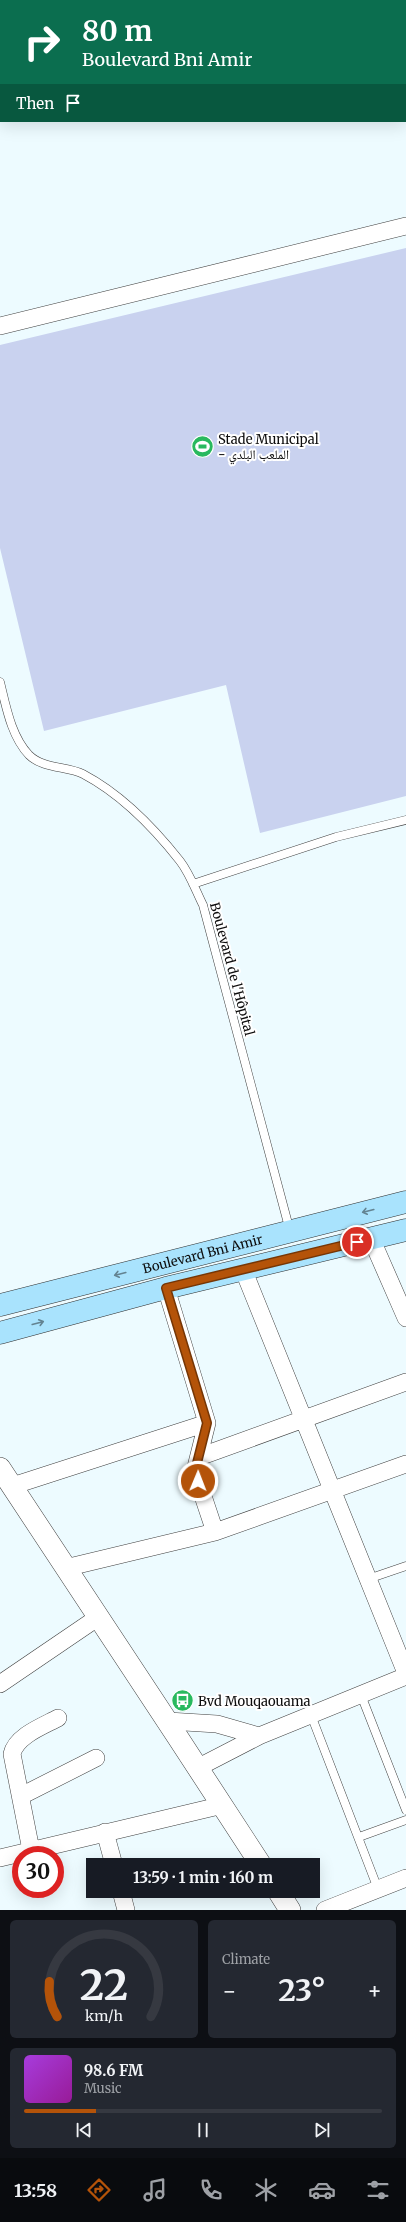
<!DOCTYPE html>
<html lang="en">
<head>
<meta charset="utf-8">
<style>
	:root { --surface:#171b24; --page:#242831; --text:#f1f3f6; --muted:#9ea1a6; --line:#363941; --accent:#b45309 }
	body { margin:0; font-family:Merriweather,"Noto Naskh Arabic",serif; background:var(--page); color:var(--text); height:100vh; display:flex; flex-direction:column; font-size:15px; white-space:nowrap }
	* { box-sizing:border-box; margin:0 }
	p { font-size:13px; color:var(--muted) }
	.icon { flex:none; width:22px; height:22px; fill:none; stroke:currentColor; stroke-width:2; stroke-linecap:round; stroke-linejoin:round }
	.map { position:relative; height:1910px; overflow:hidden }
	.panel { display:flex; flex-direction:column; gap:10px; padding:10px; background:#0d0f14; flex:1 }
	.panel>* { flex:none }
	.guide { position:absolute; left:0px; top:0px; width:406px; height:122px; box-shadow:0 4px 16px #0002; background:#0b6e4f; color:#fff; overflow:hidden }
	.speed { position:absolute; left:12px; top:1846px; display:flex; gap:8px; font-size:20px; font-weight:700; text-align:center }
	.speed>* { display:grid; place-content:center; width:52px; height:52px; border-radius:50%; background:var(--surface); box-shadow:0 4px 16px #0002; line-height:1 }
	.speed .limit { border:6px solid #d22; background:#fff; color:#111 }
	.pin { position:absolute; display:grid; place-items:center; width:34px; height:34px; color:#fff; margin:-17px; border:2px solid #fff; border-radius:50%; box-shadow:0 1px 4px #0007 }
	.me { position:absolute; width:44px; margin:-22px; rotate:1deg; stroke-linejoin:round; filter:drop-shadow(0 0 3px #0008) }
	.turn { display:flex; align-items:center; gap:14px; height:84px; padding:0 16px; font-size:18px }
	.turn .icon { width:52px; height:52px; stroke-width:2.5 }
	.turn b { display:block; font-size:28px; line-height:34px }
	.then { display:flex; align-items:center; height:38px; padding:0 16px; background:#0003; gap:8px; font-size:15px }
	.big { font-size:30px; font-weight:700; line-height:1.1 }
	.panel .tile { flex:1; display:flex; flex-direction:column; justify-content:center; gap:6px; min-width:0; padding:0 14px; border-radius:6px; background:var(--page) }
	.panel .dial { align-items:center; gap:0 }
	.dial svg { height:104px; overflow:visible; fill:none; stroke:var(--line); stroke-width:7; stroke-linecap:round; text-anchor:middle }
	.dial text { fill:var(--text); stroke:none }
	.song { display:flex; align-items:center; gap:12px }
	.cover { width:48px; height:48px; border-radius:6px; background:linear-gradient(135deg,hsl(280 70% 55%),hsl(300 70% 35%)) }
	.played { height:4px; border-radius:2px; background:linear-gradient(90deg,var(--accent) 20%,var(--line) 20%) }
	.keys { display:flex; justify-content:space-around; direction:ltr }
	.heat { display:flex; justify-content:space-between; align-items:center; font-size:22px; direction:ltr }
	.panel .tiles { flex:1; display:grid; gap:10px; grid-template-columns:1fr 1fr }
	.tile:last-child { grid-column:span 2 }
	.trip { position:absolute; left:86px; top:1858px; width:234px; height:40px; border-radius:0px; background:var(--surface); box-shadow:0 4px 16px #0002; font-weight:700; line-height:40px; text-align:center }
	.menu { display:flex; height:64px; justify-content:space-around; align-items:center; background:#090b0e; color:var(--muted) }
	.menu .icon { width:28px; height:28px }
	.menu .selected { color:var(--accent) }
	.menu b { font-size:18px; color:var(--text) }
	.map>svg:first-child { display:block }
	.pitch { fill:#c9d2ef }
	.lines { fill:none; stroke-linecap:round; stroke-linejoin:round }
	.service-casing { stroke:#404040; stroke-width:9 }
	.minor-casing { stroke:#404040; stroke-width:18 }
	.tertiary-casing { stroke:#404040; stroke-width:22 }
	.secondary-casing { stroke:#2f2f2f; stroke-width:23 }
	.service { stroke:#fff; stroke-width:8 }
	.minor { stroke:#fff; stroke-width:17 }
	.tertiary { stroke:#fff; stroke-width:21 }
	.secondary { stroke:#a9e3fd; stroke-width:22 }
	.oneway { stroke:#638391 }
	.route-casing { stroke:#753606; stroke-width:10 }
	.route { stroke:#b45309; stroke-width:7 }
	.labels { text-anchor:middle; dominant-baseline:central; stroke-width:4; stroke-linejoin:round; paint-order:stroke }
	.poi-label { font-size:13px; fill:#0d0d0d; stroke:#fff; text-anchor:start }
	.street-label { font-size:13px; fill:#0d0d0d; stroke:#fff }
</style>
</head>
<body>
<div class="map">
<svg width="406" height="1910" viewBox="0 0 406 1910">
	<rect width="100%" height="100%" fill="#edfbff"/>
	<path class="pitch" d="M406 248V796L260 833 226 685 44 731 0 548V345Z"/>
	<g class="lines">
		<defs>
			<path id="service" d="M0 682C6 706 11 736 29 755 43 769 67 766 83 774 121 794 154 828 180 861 190 874 196 891 203 905L290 1231
				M193 884 336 837 406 820
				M368 1579 406 1566
				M361 1695 406 1810
				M311 1715 378 1889
				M359 1837 406 1820"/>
			<path id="minor" d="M174 1 177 0
				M0 46H1
				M0 326 406 226
				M371 1238 406 1318
				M243 1269 406 1673
				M166 1288 207 1423 196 1467 198 1481 215 1532
				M199 1457 406 1382
				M12 1486 207 1423
				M65 1568 215 1532 406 1464
				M0 1684 97 1618
				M168 1721 217 1724 259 1736
				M199 1767 259 1736 406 1676
				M21 1796 96 1758
				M105 1832 114 1865
				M31 1850 12 1754C16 1736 43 1726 58 1718
				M0 1858 223 1805
				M121 1891 126 1910
				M325 1910 406 1878"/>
			<path id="tertiary" d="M0 1468C87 1600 175 1732 261 1865
				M278 1891 290 1910"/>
			<g id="secondary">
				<path d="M50 1 54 0"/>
				<path d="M0 14H1"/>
				<path id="s1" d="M0 1305 406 1202"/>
				<path d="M0 1333 166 1288 406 1230"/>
			</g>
		</defs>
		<use href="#service" class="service-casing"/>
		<use href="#minor" class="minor-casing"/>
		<use href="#tertiary" class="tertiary-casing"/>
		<use href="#secondary" class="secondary-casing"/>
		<use href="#service" class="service"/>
		<use href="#minor" class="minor"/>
		<use href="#tertiary" class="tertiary"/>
		<use href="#secondary" class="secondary"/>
	</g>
	<defs><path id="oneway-shaft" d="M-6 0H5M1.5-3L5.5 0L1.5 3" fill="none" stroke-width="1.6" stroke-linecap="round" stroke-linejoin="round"/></defs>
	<g class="oneway">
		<use href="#oneway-shaft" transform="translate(368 1211) rotate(166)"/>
		<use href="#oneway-shaft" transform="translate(120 1274) rotate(166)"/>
		<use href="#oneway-shaft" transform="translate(38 1323) rotate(-15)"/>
	</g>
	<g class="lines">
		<defs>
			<path id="route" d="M198 1481 196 1467 207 1423 166 1288 357 1242"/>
		</defs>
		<use href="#route" class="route-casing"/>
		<use href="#route" class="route"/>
	</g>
	<defs>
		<symbol id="stadium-disc" viewBox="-11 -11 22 22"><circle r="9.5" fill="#28b95e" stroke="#fff"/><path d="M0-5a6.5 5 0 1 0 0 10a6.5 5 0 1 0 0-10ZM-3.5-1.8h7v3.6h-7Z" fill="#fff"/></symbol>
		<symbol id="bus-disc" viewBox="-11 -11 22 22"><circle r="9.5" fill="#28b95e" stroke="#fff"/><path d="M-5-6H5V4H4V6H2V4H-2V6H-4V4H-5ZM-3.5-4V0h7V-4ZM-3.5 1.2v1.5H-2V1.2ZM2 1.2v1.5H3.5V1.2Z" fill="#fff"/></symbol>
	</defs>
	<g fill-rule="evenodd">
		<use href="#stadium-disc" x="190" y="434" width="25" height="25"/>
		<use href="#bus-disc" x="170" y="1688" width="25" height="25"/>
	</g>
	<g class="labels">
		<g class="poi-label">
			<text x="218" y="439">Stade Municipal<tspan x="218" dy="15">- الملعب البلدي</tspan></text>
			<text x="198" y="1701">Bvd Mouqaouama</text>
		</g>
		<g class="street-label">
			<text transform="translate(232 969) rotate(75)">Boulevard de l'Hôpital</text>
			<text stroke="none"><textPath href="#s1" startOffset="209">Boulevard Bni Amir</textPath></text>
		</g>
	</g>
</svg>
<div class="speed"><div class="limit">30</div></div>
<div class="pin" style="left:357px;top:1242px;background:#d93025"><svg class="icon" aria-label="arrive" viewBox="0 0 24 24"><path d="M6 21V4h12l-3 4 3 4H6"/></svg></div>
<svg class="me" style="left:198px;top:1481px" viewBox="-20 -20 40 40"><circle r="17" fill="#b45309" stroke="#fff" stroke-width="3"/><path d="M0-11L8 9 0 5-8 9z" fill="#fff"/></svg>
<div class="trip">13:59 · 1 min · 160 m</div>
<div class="guide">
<div class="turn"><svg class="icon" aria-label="right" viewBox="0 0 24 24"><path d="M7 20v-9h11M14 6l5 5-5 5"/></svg><div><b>80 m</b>Boulevard Bni Amir</div></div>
<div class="then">Then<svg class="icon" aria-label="arrive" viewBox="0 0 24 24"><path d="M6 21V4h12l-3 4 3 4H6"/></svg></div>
</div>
</div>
<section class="panel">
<div class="tiles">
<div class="tile dial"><svg viewBox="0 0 100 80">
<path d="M14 69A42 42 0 1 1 86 69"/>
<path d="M14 69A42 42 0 0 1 8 42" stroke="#b45309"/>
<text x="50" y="56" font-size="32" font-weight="700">22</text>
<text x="50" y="72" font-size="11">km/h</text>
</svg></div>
<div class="tile"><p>Climate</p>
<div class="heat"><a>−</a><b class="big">23°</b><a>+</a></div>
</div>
<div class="tile">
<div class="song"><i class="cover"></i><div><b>98.6 FM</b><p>Music</p></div></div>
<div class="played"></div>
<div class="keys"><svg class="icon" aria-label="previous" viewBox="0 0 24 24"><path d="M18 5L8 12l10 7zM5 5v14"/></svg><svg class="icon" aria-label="pause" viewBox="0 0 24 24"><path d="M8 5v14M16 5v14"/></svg><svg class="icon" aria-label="next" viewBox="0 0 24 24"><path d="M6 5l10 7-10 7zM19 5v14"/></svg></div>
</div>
</div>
</section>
<nav class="menu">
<b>13:58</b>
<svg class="icon selected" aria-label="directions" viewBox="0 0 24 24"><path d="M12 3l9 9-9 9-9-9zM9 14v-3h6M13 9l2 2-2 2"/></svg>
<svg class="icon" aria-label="music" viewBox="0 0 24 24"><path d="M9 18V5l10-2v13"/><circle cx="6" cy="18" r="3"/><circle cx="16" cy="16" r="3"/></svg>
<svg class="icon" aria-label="phone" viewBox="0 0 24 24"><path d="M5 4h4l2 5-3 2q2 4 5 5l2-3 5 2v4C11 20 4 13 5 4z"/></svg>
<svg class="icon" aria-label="climate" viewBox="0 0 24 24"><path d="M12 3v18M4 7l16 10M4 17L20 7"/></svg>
<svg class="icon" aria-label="car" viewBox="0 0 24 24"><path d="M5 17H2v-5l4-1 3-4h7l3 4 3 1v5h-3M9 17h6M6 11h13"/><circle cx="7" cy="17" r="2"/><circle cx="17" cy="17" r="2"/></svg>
<svg class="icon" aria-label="filters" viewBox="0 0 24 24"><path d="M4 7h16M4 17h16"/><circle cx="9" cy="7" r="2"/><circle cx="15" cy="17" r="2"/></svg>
</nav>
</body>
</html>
